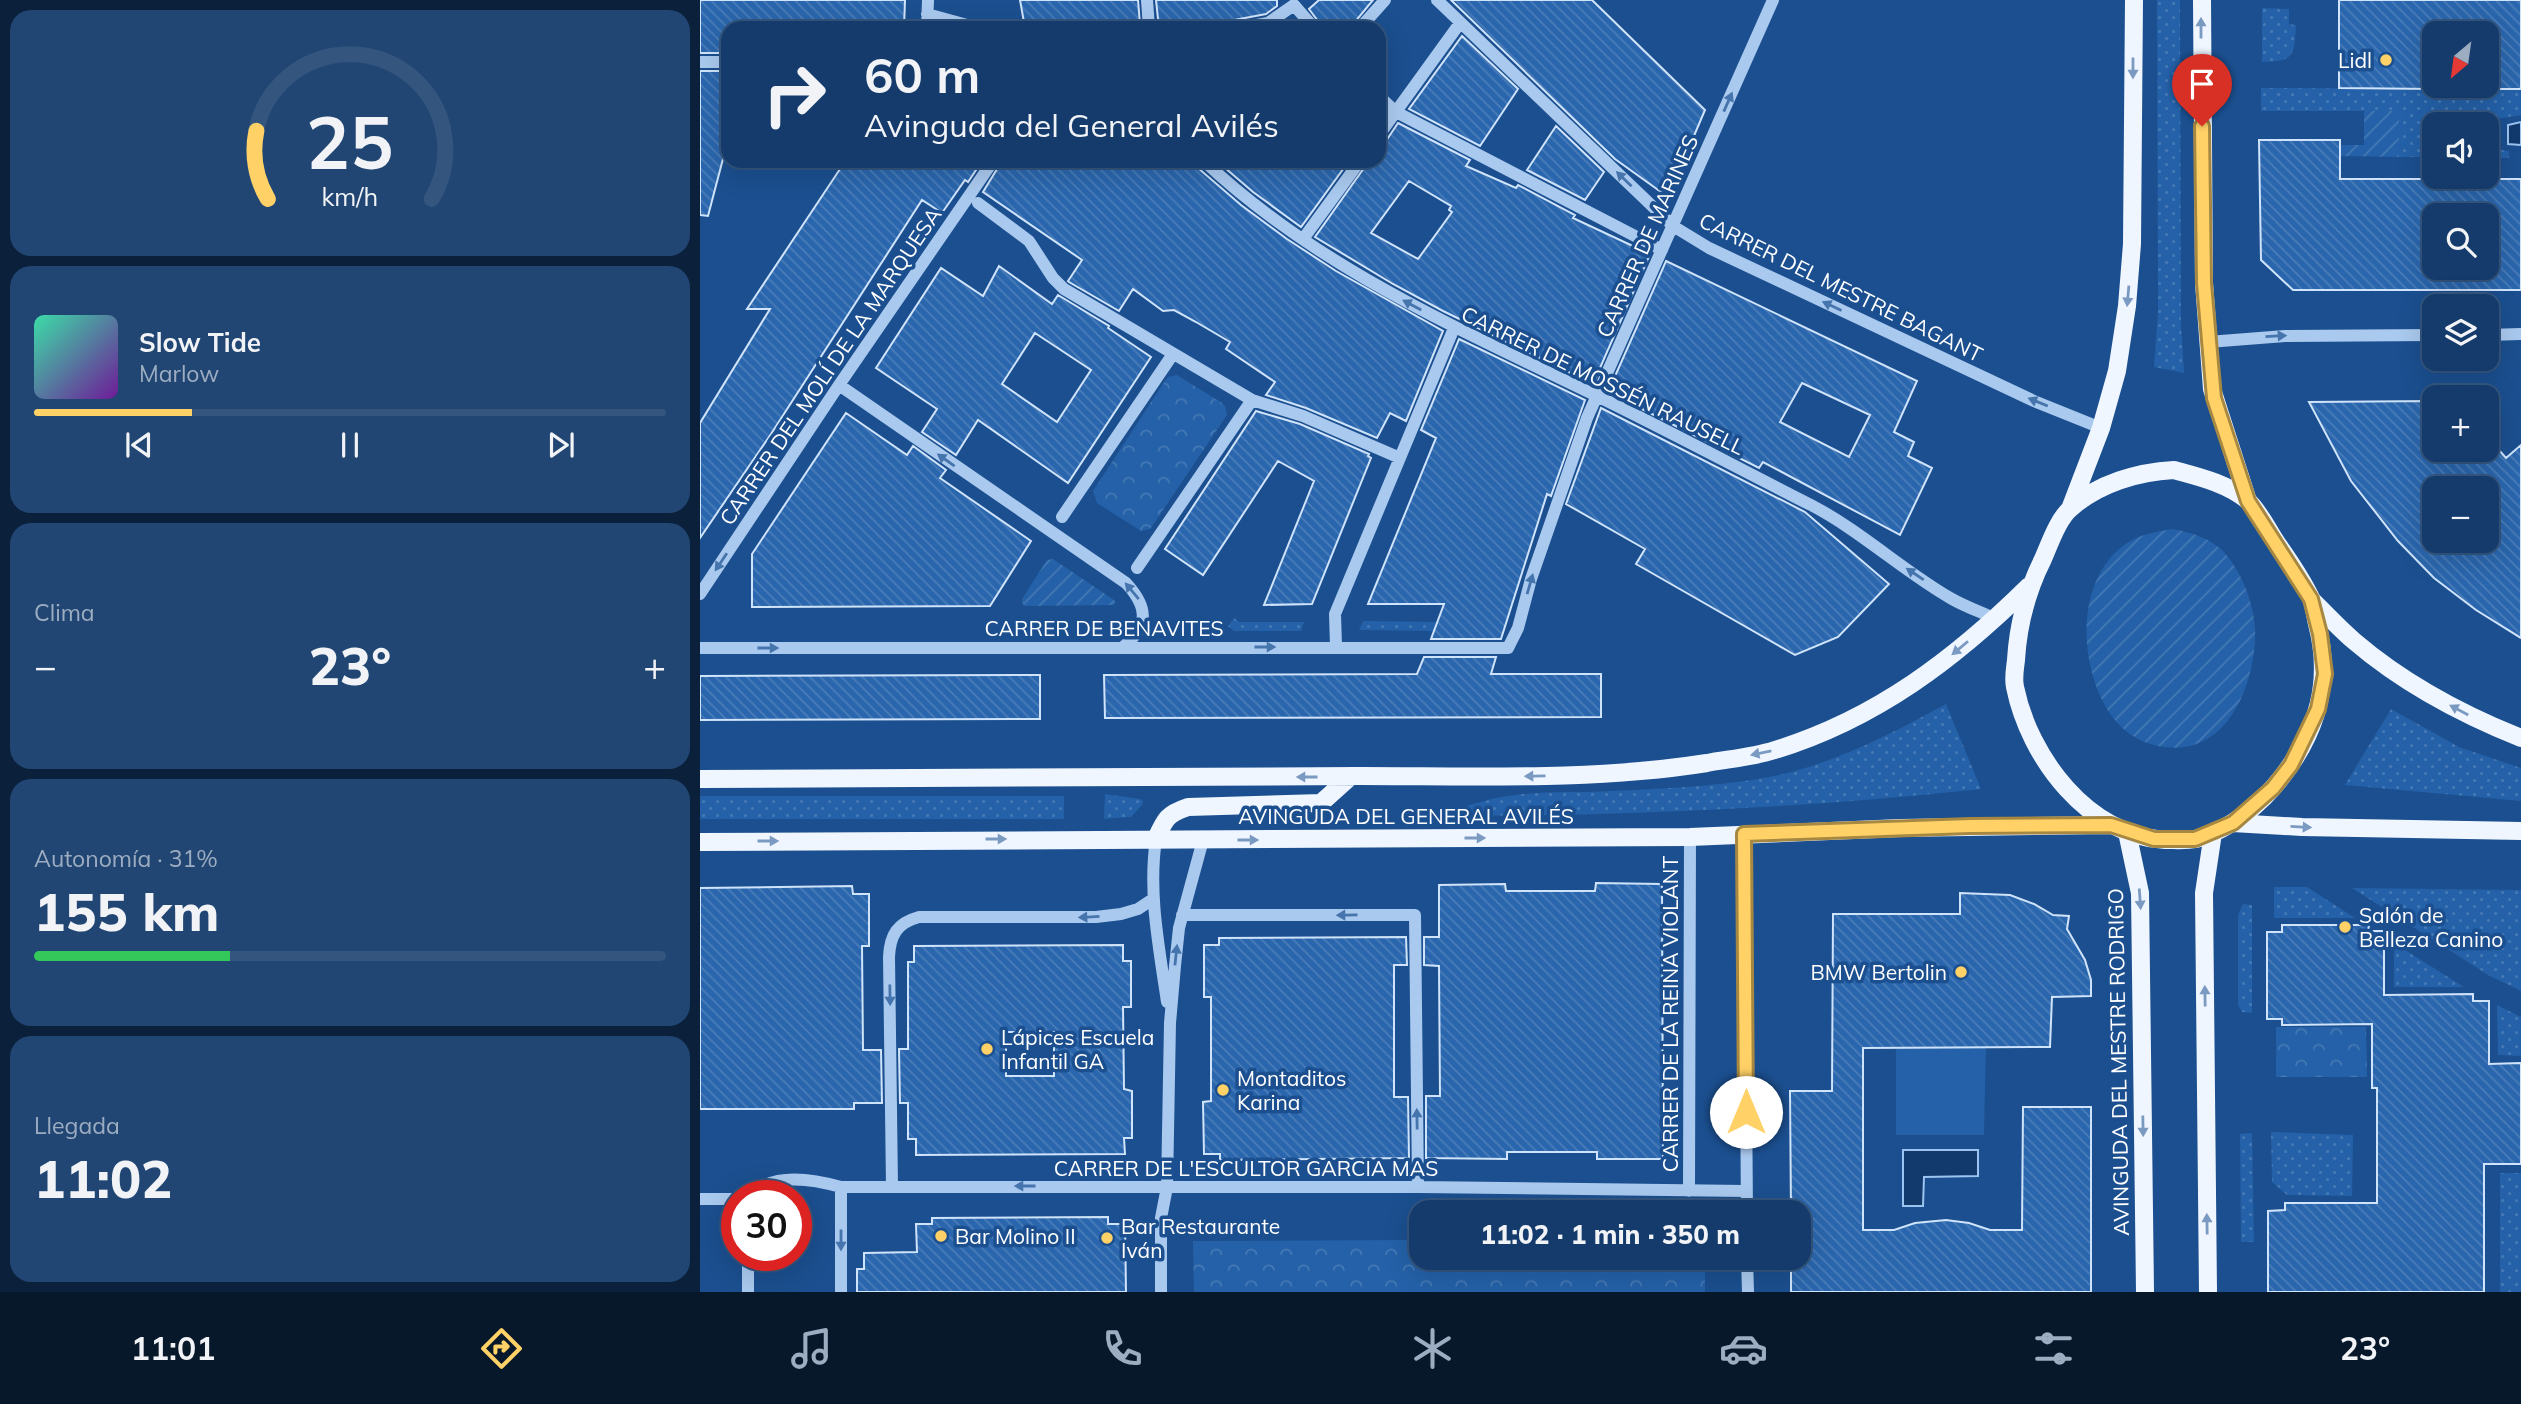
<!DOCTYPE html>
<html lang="es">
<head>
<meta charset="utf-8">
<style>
	:root { --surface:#143b6b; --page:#214673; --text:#f1f3f6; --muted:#9dadc1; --line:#33557e; --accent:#ffd166 }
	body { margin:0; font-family:Mulish,sans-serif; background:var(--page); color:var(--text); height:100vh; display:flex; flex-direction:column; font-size:26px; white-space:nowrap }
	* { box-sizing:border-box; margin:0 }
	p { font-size:23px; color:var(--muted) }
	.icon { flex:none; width:38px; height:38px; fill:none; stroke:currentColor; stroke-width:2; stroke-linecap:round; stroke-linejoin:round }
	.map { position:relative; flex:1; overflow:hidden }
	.sheet { display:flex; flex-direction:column; gap:10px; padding:10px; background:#0b203b; width:700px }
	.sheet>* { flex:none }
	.banner { position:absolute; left:21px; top:21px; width:665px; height:147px; border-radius:21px; box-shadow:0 7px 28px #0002,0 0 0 2px var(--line); background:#143b6b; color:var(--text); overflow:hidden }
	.needle { width:46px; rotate:209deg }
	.controls { position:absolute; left:1722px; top:21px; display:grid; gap:14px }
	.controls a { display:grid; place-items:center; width:77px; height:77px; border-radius:14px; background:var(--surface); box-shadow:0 7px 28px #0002,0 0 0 2px var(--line); font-size:35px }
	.speed { position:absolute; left:21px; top:1180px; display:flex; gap:14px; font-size:35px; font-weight:700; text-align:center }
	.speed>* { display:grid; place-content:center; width:91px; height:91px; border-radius:50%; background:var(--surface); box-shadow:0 7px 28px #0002,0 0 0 2px var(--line); line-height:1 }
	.speed .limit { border:10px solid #d22; background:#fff; color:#111 }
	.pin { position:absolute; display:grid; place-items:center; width:60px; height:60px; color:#fff; margin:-72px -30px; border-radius:50% 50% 50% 0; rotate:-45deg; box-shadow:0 0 7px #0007 }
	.pin .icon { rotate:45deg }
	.me { position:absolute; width:77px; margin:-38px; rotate:0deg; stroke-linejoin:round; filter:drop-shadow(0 0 5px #0008) }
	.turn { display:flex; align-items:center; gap:24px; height:147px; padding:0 28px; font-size:32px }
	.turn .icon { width:91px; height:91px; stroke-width:2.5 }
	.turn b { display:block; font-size:49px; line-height:60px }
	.big { font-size:52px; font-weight:800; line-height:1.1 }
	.sheet .tile { flex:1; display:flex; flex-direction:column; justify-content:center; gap:10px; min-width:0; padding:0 24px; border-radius:21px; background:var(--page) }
	.sheet .dial { align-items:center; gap:0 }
	.dial svg { height:182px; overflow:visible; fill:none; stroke:var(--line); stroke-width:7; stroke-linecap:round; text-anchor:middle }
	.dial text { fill:var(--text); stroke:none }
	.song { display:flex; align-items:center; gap:21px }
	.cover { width:84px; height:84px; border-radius:10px; background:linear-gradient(135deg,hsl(160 70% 55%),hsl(280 70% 35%)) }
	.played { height:7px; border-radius:4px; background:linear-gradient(90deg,var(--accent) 25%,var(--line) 25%) }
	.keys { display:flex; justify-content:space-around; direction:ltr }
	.heat { display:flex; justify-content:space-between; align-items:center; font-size:38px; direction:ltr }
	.charge { height:10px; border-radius:5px; background:linear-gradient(90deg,#34c759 31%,var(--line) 0) }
	.trip { position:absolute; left:709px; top:1200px; width:402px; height:70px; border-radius:21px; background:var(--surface); box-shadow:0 7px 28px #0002,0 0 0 2px var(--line); font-weight:800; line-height:70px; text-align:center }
	.dock { display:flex; height:112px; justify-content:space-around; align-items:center; background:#08182b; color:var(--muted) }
	.dock .icon { width:49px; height:49px }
	.dock .active { color:var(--accent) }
	.dock b { font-size:32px; color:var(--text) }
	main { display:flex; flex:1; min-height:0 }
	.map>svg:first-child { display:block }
	.grass { fill:url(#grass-dots) }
	.park { fill:url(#park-crowns) }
	.garden { fill:url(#garden-furrows) }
	.pitch { fill:#2461a8 }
	.water { fill:#123a6d; stroke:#9cc4f0; stroke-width:2 }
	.building { fill:url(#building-back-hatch); stroke:#cfe3fa; stroke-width:2; fill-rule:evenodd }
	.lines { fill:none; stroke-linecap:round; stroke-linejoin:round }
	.minor { stroke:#a9c9ee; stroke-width:12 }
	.major { stroke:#f0f6ff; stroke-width:18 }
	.oneway { fill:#7b9ac1 }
	.oneway2 { fill:#4674ac }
	.route-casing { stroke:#a68842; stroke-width:18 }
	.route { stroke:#ffd166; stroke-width:12 }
	.poi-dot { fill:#ffd166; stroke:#1b4f8f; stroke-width:2.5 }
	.labels { text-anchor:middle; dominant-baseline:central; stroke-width:7; stroke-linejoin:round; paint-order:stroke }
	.poi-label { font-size:21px; fill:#fff; stroke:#1b4f8f; text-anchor:start }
	.street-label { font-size:21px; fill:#fff; stroke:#1b4f8f }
</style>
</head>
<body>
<main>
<section class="sheet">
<div class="tile dial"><svg viewBox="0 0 100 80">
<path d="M14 69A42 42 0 1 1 86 69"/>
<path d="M14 69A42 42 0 0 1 9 39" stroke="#ffd166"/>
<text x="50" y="56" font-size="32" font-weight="700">25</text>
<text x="50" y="72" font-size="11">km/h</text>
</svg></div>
<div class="tile">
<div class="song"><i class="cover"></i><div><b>Slow Tide</b><p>Marlow</p></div></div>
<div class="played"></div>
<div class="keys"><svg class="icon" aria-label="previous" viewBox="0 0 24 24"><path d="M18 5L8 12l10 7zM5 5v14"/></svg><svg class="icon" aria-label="pause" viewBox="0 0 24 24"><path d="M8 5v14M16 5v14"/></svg><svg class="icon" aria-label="next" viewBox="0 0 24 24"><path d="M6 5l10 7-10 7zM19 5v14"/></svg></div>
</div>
<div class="tile"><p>Clima</p>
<div class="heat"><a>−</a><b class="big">23°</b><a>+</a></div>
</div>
<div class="tile"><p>Autonomía · 31%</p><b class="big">155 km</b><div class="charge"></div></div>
<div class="tile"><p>Llegada</p><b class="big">11:02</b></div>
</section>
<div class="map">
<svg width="1821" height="1292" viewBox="0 0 1821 1292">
	<defs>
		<pattern id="grass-dots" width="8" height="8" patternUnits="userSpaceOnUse" patternTransform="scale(1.75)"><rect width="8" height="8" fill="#2461a8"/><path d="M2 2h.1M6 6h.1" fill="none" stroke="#4579b5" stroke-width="1.8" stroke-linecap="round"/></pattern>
		<pattern id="park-crowns" width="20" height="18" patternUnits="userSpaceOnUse" patternTransform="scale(1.75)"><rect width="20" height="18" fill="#2461a8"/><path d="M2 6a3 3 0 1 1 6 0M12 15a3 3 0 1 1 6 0" fill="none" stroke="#4579b5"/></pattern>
		<pattern id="garden-furrows" width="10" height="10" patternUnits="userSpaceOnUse" patternTransform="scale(1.75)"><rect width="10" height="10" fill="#2461a8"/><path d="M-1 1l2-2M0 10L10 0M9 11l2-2" fill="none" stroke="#4579b5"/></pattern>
		<pattern id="building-back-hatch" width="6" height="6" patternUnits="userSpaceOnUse" patternTransform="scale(1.75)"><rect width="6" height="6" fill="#2a66ad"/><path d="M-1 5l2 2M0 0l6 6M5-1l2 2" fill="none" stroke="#4a7db9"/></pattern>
	</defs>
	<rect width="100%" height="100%" fill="#1b4f8f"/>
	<path class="grass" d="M1457 0H1480L1481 324 1484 373 1454 367 1458 312Z
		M1562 8 1589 9V24L1596 25C1594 55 1595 62 1562 62Z
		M1561 88 1821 89V115L1785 121 1778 124H1734V157H1699L1698 111H1561Z
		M1787 148 1809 151V158H1787Z
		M534 618 539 622H604L601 631H534L528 626Z
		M663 621 737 622 733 631 659 630Z
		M1246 704 1281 789C1097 809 912 816 727 816 756 811 785 798 815 795 839 792 864 792 889 792 949 789 1010 788 1069 777 1132 765 1191 734 1246 704Z
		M1691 709 1759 747 1821 768V801L1645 785Z
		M405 794 440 799 443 801 442 805 431 817 404 819Z
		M0 796H364V819H0Z
		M1574 887H1607L1655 918H1574Z
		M1652 888 1821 890V991L1788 975Z
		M1543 904 1552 905V1013L1542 1012 1538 1005V915Z
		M1694 943 1764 987H1694Z
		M1797 1005 1821 1017V1056L1798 1055Z
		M1571 1132 1653 1135 1652 1196 1587 1195 1572 1182Z
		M1552 1133 1554 1242H1541L1540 1134Z
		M1800 1173H1821V1292H1800Z"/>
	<path class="park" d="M477 375 522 403 525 406 527 415 453 525 450 529 441 531 397 503 393 491 465 381 468 377Z
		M1576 1027H1666L1667 1077H1576Z
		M721 1240V1258H1005V1292H494L493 1241Z"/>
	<path class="garden" d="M1664 111H1699V157L1640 156V145H1664Z
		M1472 529C1491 532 1510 538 1524 552 1544 575 1557 611 1555 640 1552 696 1521 762 1454 745 1419 736 1401 706 1392 673 1380 630 1386 570 1427 543 1440 534 1456 532 1472 529Z
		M353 559 414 600 416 603 413 605 325 606 322 603V599L347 560Z"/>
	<path class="pitch" d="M1286 1047 1284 1135H1196V1048Z"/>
	<path class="water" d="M1821 122V145L1808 144V125Z
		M1203 1150H1278V1176L1224 1177 1223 1206H1203Z"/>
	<path class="building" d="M0 0H205L204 28H28V53H0Z
		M320 0H438L440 24 394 28H325Z
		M456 0H577V6L566 14 492 28H459Z
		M619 0H673L650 28H623L609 9Z
		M751 0H892L1005 110 968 197 915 159Z
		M1639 0H1821V89H1787V33H1734V89L1639 88Z
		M762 36 818 89 780 146 709 109Z
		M0 71H28V155H24L8 216 0 215Z
		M698 123 770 160 766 166 816 188 818 185 875 215 873 218 950 254 893 384 743 311 693 284 615 237 669 161H679V144L686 141ZM709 181 751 206 749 210 752 212 718 259 671 233Z
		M856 126 904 172 885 200 827 170Z
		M1559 140H1640V179H1821V290H1593L1561 260ZM1734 215H1787V268H1734Z
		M171 161H282L268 182 265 180 242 213 222 200 71 434 0 538V423L70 309H47L144 163 166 167Z
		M302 161H495L498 168 541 205 587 239 636 271 743 331 706 421 690 413 677 438 606 408 566 395 575 382 526 349 530 342 496 322 474 310 463 311 433 289 419 311 369 282 368 281 382 260 283 192Z
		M517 161H649L601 227 553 192Z
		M966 261 1217 381 1194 432 1214 442 1208 456 1232 468 1200 535 1063 462 1059 468 908 392ZM1102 383 1170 415 1149 457 1080 422Z
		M299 266 352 304 358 295 409 326 408 328 451 357 368 483 278 420 256 455 222 432 237 409 176 368 241 268 283 296ZM335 333 391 370 357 422 302 384Z
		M759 339 885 400 851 496 847 494 801 639H731L744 604H668L736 438 721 430Z
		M1734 401V450H1799L1806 458 1821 445V638L1776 610 1734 578 1698 541 1651 481 1609 402ZM1734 488H1787V541H1734Z
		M901 408 1105 512 1189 584 1138 637 1095 655 936 564 945 549 866 504Z
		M556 411 600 424 669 454 668 456 671 458 612 604 564 605 614 481 578 461 503 575 465 549Z
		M146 413 207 455 213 446 246 470 240 478 331 541 290 606 52 607V554Z
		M724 657H796L791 674H901V717L405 718 404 675 717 674Z
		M340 675V719L0 720V676Z
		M896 883 962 884 963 1159H897V1152H807V1159L726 1158V1096H740L739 966 724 965V937H739V885L805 884 806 891H895Z
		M152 886 153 894H169V946H162L163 1050H181L182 1103H154V1109H0V888Z
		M1260 893 1310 895 1334 904 1353 915 1369 916 1367 929 1385 960 1391 980V996L1352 997 1350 1047 1163 1048V1230H1194L1215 1223 1246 1220 1269 1223 1290 1230H1322L1323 1107H1391V1292H1091V1258H1099V1213H1091L1090 1091H1132L1133 914H1260Z
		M1582 925H1669L1668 931H1684V995L1773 994V1001H1789V1064L1821 1063V1164H1784V1292H1568V1211L1585 1210V1203H1677V1088H1672V1024L1582 1025V1019H1567V932H1582Z
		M706 937 707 965H694V1097H708L709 1158 520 1160V1154H504L503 1102 511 1101V997H504V945H519V938Z
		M423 945V961H431V1007H423L424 1089 432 1091V1138H424L425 1154 216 1155V1139H208V1103H200L199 1049H208V962H214V946ZM306 1032H354V1076H306Z
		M408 1217V1224H425L426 1292H157V1269H164V1253L217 1252 216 1224H232V1218Z"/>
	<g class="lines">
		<path class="minor" d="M447 0 449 28
			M737 0 973 226 1009 248 1334 401 1401 428
			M227 14 278 28
			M227 28 228 0
			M540 28 568 23 594 5 614 28
			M660 28 685 0
			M0 62H28
			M679 96 696 112 962 250
			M679 135 760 23
			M504 161C615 266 757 328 893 394 967 430 1038 468 1111 505 1161 531 1203 571 1252 599 1266 607 1281 612 1296 619
			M278 203 329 241 353 278 364 289 552 400 603 416 700 458
			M603 239 660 161
			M1787 335 1821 334
			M1508 342 1585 336 1734 335
			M139 385 426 583C449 608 449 626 422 648
			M362 517 473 354
			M437 568 552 400
			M0 594 139 385 293 161
			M636 646 635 614 754 328
			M0 648H808L818 628 831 579 887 418 1073 0
			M1044 834 1047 1213
			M456 839C448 893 459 947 467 1002
			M482 915H715L718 1187
			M192 1186 189 957C190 935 197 923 219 917H396L421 914 438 909 453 899
			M989 1191 990 837
			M51 1195C73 1172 113 1179 141 1187H718L1046 1191
			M0 1199H37
			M1047 1258 1048 1292
			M48 1292V1255
			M141 1292V1187
			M461 1292V1218L467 1187 470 1023 475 966 479 928 503 840"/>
		<path class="major" d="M1502 0 1504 283 1512 389 1548 501
			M1474 470C1499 477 1526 483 1547 500 1559 510 1568 530 1577 543 1589 560 1602 579 1611 598 1614 606 1615 615 1617 624 1632 681 1618 731 1581 778 1561 804 1530 830 1496 839 1486 841 1475 840 1465 840 1388 836 1329 757 1315 687 1313 678 1315 669 1316 660 1318 624 1327 591 1343 559 1350 543 1358 519 1371 508 1399 483 1438 472 1474 470Z
			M1370 509 1401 428 1417 371 1427 306 1432 244 1434 0
			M1611 599C1625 613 1639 628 1654 641 1703 683 1761 714 1821 738
			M0 779C220 778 440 777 660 776 775 776 893 781 1007 763 1029 759 1053 757 1075 750 1176 719 1255 659 1329 586
			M1533 823 1602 827 1821 831
			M1427 832 1440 893 1445 1292
			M456 839C465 819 467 814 488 807L621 803 651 776
			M0 842 990 837 1200 828 1411 825
			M1508 1292 1504 893 1513 833"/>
	</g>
	<defs><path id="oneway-solid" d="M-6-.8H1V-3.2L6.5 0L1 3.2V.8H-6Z" transform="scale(1.75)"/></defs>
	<g class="oneway">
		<use href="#oneway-solid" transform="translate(1501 28) rotate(-90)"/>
		<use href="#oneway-solid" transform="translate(1433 68) rotate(90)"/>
		<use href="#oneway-solid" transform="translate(1428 296) rotate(95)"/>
		<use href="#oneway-solid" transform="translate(1260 648) rotate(140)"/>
		<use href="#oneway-solid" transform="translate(1759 710) rotate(-152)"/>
		<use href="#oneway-solid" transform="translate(1061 753) rotate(169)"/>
		<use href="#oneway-solid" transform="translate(835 776) rotate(179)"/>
		<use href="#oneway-solid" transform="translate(607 777) rotate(180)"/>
		<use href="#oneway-solid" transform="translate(1601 827) rotate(3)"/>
		<use href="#oneway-solid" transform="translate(775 838)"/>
		<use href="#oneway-solid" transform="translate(296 839)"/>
		<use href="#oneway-solid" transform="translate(548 840)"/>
		<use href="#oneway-solid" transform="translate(68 841)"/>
		<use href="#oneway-solid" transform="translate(1440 899) rotate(86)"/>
		<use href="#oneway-solid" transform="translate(1505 996) rotate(-91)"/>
		<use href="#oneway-solid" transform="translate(1443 1126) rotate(89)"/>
		<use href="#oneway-solid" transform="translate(1507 1224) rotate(-91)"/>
	</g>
	<g class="oneway2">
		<use href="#oneway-solid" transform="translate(1028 102) rotate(-66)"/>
		<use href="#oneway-solid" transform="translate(924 179) rotate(-136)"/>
		<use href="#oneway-solid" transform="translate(712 305) rotate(-152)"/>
		<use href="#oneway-solid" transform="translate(1132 306) rotate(-155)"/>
		<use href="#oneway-solid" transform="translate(1576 336) rotate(-3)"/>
		<use href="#oneway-solid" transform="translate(1338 402) rotate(-158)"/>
		<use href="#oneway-solid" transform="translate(246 460) rotate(-145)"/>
		<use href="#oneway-solid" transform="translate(21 562) rotate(124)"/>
		<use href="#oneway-solid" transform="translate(1215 574) rotate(-146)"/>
		<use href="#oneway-solid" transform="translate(830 584) rotate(-74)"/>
		<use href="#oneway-solid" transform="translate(432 591) rotate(-130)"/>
		<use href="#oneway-solid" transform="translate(565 647)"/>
		<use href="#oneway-solid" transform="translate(68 648)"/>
		<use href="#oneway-solid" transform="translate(647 915) rotate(179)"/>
		<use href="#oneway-solid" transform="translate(389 917) rotate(177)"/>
		<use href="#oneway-solid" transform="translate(476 955) rotate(-84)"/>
		<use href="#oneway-solid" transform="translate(190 995) rotate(89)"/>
		<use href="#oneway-solid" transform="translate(717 1119) rotate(-91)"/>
		<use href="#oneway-solid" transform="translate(325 1186) rotate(-180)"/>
		<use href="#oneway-solid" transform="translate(141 1240) rotate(90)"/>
	</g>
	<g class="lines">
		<defs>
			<path id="route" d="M1046 1112 1044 834 1270 826 1411 825 1454 839H1495L1533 823 1573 788 1591 765 1618 709 1625 674 1620 634 1611 599 1548 501 1514 398 1504 283 1502 126"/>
		</defs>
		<use href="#route" class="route-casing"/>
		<use href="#route" class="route"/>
	</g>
	<g class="poi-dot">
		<circle cx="1686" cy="60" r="7"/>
		<circle cx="1645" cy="927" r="7"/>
		<circle cx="1261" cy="972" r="7"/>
		<circle cx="287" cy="1049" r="7"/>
		<circle cx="523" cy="1090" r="7"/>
		<circle cx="241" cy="1236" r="7"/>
		<circle cx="407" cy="1238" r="7"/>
	</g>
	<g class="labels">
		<g class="poi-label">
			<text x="1672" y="60" text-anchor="end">Lidl</text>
			<text x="1659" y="915">Salón de<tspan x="1659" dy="24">Belleza Canino</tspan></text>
			<text x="1247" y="972" text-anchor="end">BMW Bertolin</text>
			<text x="301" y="1037">Lápices Escuela<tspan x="301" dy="24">Infantil GA</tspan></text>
			<text x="537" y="1078">Montaditos<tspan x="537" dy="24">Karina</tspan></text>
			<text x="421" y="1226">Bar Restaurante<tspan x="421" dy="24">Iván</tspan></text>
			<text x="255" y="1236">Bar Molino II</text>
		</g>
		<g class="street-label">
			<text transform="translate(947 236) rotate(-66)">CARRER DE MARINES</text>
			<text transform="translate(1141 287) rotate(26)">CARRER DEL MESTRE BAGANT</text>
			<text transform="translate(130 366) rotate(-56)">CARRER DEL MOLÍ DE LA MARQUESA</text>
			<text transform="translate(903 380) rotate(26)">CARRER DE MOSSÉN RAUSELL</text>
			<text x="404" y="628">CARRER DE BENAVITES</text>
			<text x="706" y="816">AVINGUDA DEL GENERAL AVILÉS</text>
			<text transform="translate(970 1014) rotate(-90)">CARRER DE LA REINA VIOLANT</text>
			<text transform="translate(1418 1062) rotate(-91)">AVINGUDA DEL MESTRE RODRIGO</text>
			<text x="546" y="1168">CARRER DE L'ESCULTOR GARCIA MAS</text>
		</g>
	</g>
</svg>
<div class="controls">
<a><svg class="needle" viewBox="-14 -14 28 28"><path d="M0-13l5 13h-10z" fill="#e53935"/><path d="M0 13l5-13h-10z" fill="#9dadc1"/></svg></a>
<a><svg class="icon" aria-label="sound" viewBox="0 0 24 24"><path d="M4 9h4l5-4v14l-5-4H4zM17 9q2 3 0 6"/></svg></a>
<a><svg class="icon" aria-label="search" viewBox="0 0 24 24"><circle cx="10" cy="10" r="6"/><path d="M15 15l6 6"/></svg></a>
<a><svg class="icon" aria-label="layers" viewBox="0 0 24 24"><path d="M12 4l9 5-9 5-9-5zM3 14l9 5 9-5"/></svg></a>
<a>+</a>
<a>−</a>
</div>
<div class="speed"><div class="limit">30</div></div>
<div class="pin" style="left:1502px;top:126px;background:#d93025"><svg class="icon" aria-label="arrive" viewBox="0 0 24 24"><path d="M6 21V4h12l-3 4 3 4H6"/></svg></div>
<svg class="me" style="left:1046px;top:1112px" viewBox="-20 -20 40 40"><circle r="19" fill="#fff"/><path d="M0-13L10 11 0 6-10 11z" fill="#ffd166"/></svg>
<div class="trip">11:02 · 1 min · 350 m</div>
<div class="banner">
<div class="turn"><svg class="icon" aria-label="right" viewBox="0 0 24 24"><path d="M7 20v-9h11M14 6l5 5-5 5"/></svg><div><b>60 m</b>Avinguda del General Avilés</div></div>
</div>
</div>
</main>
<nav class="dock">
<b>11:01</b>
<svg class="icon active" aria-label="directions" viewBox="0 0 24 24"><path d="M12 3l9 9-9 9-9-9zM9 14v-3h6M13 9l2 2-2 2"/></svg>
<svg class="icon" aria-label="music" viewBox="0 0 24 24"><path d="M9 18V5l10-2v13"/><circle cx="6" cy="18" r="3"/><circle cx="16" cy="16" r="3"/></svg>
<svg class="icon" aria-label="phone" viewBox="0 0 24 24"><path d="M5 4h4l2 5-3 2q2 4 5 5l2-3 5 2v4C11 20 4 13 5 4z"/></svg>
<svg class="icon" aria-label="climate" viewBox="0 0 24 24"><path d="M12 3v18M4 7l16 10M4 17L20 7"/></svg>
<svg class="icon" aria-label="car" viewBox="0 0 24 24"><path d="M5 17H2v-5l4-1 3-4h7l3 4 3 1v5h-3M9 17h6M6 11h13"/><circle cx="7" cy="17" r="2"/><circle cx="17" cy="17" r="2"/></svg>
<svg class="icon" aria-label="filters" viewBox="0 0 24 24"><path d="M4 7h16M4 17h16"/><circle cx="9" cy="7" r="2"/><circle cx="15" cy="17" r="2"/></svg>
<b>23°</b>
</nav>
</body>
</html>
